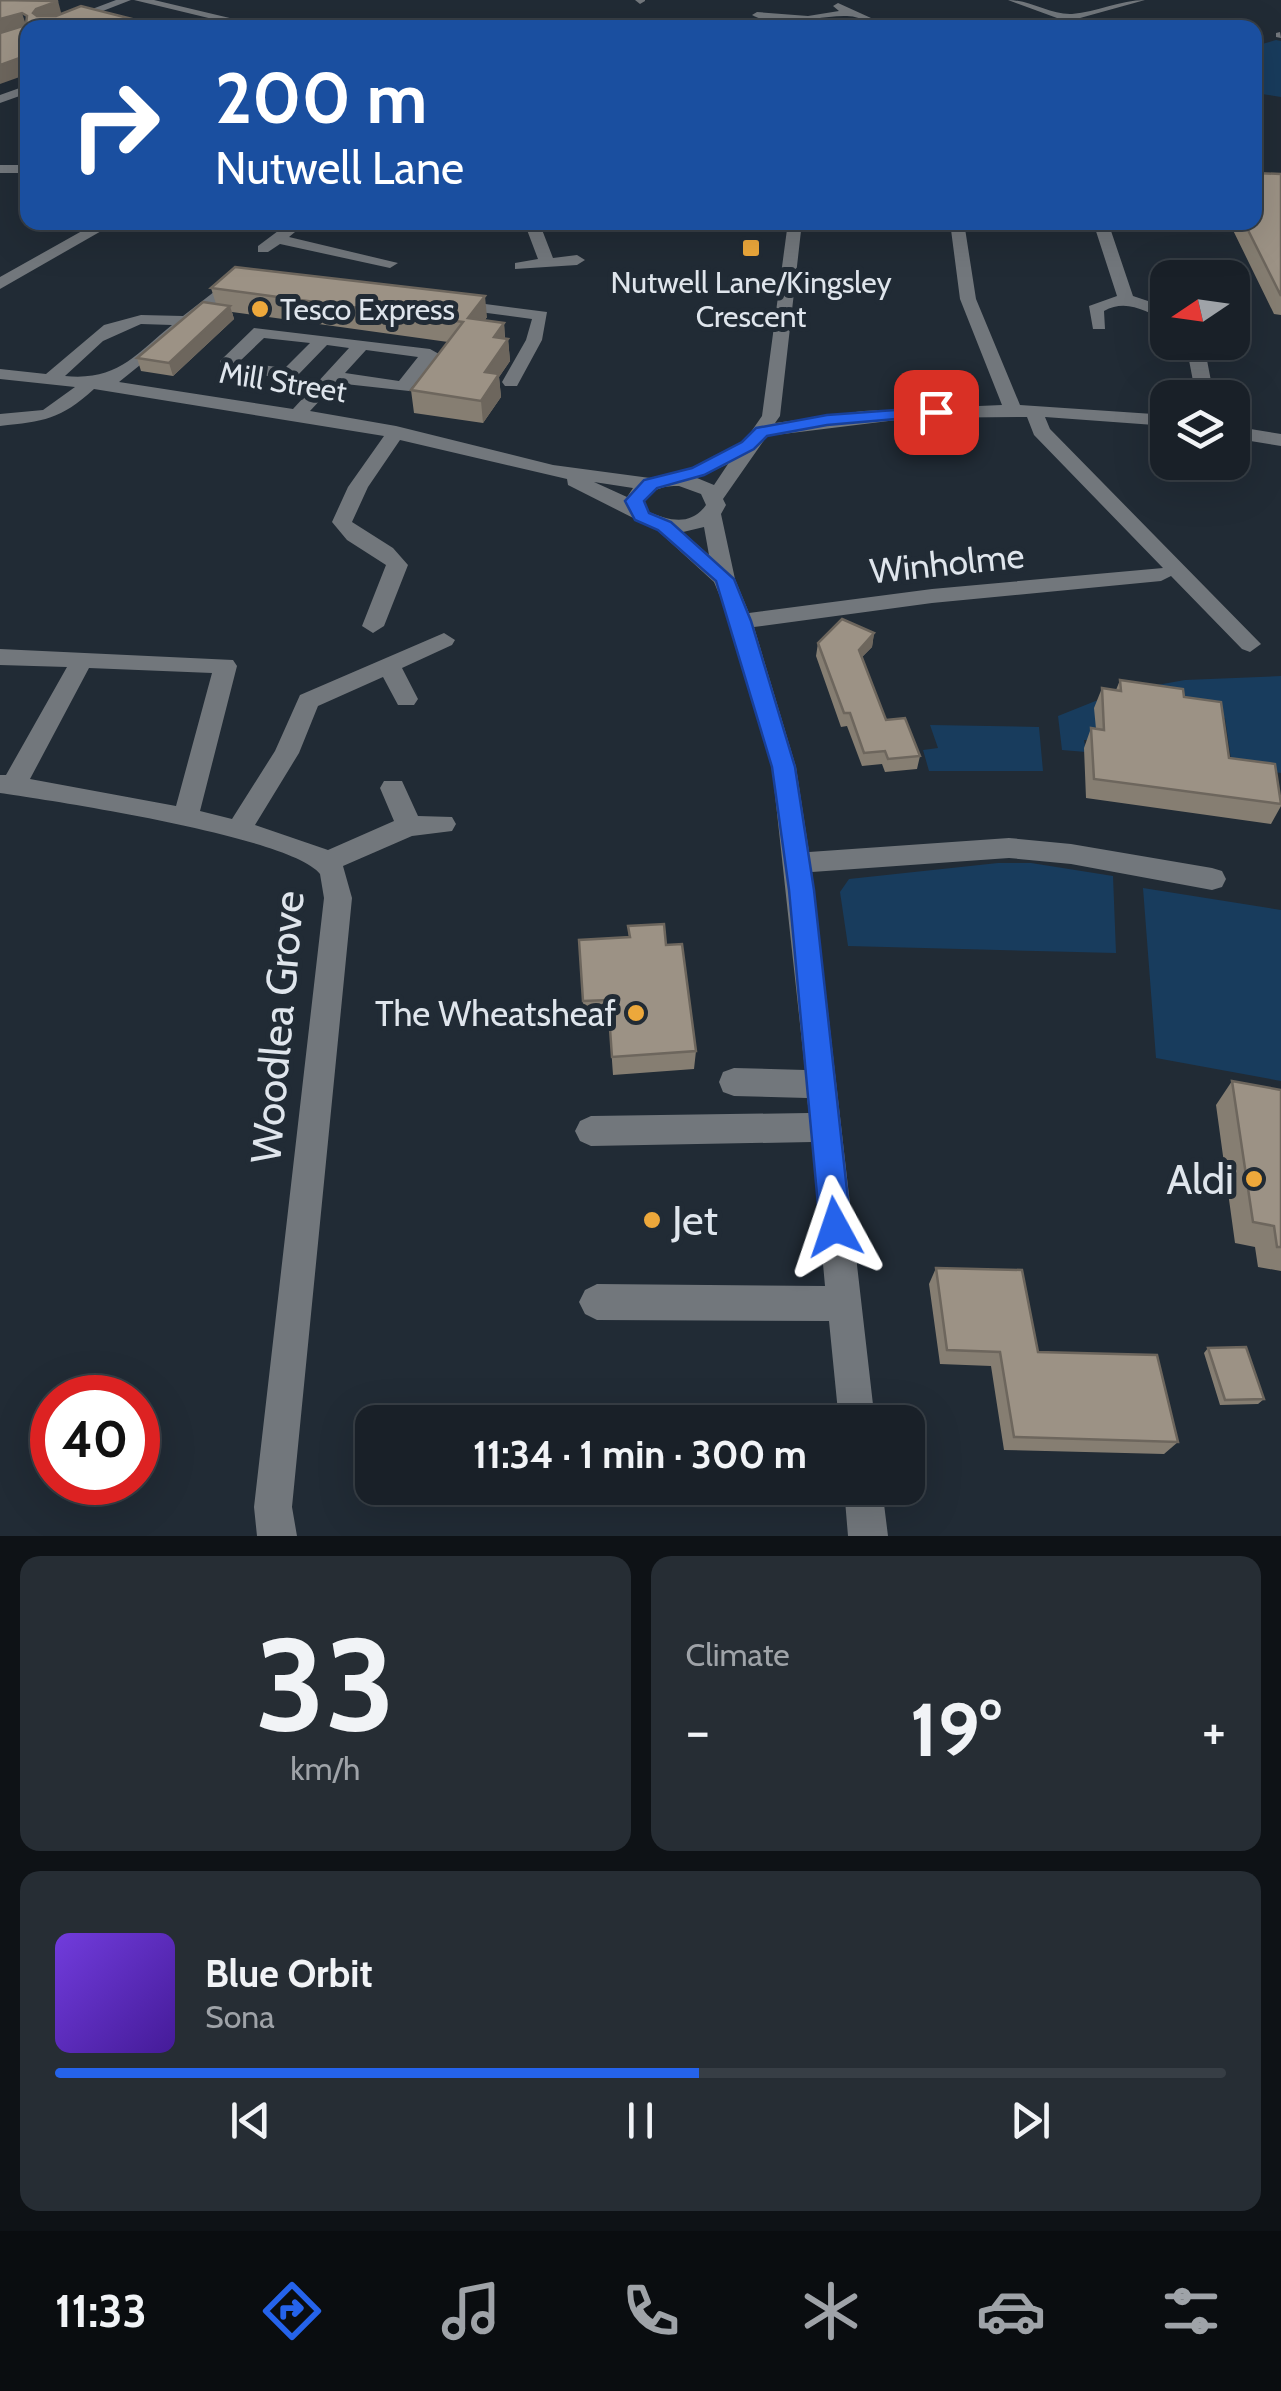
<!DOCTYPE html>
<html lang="en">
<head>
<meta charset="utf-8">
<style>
	:root { --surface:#192028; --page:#262d34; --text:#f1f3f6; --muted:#9fa3a8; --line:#373e45; --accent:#2563eb }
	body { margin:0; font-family:Cabin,sans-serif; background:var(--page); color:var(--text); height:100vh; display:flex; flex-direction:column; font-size:38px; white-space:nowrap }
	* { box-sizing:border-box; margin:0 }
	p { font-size:32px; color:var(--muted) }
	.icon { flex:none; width:55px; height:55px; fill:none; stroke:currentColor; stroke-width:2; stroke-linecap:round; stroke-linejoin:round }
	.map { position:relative; height:1536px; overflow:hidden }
	.side { display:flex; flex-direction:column; gap:20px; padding:20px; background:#0e1216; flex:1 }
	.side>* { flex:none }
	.banner { position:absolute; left:20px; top:20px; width:1242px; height:210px; border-radius:20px; box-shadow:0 10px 40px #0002,0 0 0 2px var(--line); background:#1a4fa0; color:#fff; overflow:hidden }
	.needle { width:65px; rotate:257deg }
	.buttons { position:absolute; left:1150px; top:260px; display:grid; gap:20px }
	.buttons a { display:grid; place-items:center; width:100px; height:100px; border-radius:20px; background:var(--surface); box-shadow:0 10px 40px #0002,0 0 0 2px var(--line); font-size:50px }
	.speed { position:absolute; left:30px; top:1375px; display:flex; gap:20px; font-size:50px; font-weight:700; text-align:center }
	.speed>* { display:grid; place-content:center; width:130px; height:130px; border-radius:50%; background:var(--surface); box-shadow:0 10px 40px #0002,0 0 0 2px var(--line); line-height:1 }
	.speed .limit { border:15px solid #d22; background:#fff; color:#111 }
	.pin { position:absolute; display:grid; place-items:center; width:85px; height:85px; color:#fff; margin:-42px; border-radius:20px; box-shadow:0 5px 15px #0006 }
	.me { position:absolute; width:110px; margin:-55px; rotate:355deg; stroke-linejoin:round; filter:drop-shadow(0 0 8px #0008) }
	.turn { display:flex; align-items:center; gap:35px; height:210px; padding:0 30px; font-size:45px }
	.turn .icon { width:130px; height:130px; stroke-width:2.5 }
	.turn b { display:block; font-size:70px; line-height:85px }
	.big { font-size:75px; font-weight:700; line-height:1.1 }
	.side .tile { flex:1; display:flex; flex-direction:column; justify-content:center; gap:15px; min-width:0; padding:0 35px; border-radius:20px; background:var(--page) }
	.side .dial { align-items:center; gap:0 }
	.dial b { font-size:130px; line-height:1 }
	.song { display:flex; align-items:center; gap:30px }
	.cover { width:120px; height:120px; border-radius:15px; background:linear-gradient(135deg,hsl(260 70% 55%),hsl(260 70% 35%)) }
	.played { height:10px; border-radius:5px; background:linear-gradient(90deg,var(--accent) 55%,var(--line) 55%) }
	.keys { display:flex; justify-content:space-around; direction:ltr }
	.heat { display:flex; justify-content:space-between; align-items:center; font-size:55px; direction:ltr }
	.side .tiles { flex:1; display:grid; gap:20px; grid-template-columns:1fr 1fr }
	.tile:last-child { grid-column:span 2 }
	.trip { position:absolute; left:355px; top:1405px; width:570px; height:100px; border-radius:20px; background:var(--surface); box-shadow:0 10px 40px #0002,0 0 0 2px var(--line); font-weight:700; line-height:100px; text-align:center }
	.tabs { display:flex; height:160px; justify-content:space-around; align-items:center; background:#0a0d10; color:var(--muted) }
	.tabs .icon { width:70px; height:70px }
	.tabs .selected { color:var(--accent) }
	.tabs b { font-size:45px; color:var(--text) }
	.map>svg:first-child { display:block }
	.green { fill:#183c5d }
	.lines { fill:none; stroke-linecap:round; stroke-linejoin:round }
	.minor { fill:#72777c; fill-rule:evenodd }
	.wall { fill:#867e72 }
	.shaded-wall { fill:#6d665d }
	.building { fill:#9c9285; stroke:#6d665d; stroke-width:2.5 }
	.route { fill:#2563eb; stroke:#184099; stroke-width:2.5 }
	.poi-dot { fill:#eda83b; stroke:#212b35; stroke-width:4 }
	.labels { text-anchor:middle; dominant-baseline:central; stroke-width:10; stroke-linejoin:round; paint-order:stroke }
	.far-poi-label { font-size:30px; fill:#dfe5ec; stroke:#212b35 }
	.far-street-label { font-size:30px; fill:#dfe5ec; stroke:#212b35 }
	.street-label { font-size:35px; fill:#dfe5ec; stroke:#212b35 }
	.poi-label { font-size:35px; fill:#dfe5ec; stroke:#212b35; text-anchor:end }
	.near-street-label { font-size:42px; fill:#dfe5ec; stroke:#212b35 }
	.near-poi-label { font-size:42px; fill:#dfe5ec; stroke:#212b35; text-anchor:end }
</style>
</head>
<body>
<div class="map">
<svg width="1281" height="1536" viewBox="0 0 1281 1536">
	<rect width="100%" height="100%" fill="#212b35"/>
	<path class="green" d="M1276 40 1281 41V97L1255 93V46Z
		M1281 676V773L1232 766 1225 718 1202 715 1091 728 1092 740H1084L1086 752 1062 750 1058 716 1118 692 1185 680Z
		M930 725 1039 727 1043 771H929L923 750 938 748Z
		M998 863H1031L1113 876 1116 953 848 946 840 892 849 879Z
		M1143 888 1281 910V1081L1156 1058Z"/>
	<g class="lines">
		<path class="minor" d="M116 0H131L59 28H42Z
			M134 0H154L272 28H250Z
			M635 0H645V1L640 4Z
			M1008 0C1030 0 1051 15 1072 14 1097 12 1120 0 1145 0L1044 28H1024L1057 18Z
			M838 3 893 28C876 28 863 16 847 16 816 15 781 30 752 15L757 12 808 16 839 11 833 6Z
			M670 23 707 25 712 28H666Z
			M1280 32 1281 38 1276 37V33Z
			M28 85V93L0 103V95Z
			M0 165H28V173H0Z
			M98 222H117L0 289V277Z
			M290 222H307L289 237 398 263 390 268 280 244 268 252H258V246Z
			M524 222H539L553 258 577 255 585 260 577 265 515 269V263L538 259Z
			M788 222H802L780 416 775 423 863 411 1002 405 960 299 950 222H964L976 299 1020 405 1168 415V426L1045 417 1050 429 1261 644 1250 652 1242 649 1171 576 1161 581 932 603 754 627 796 767 809 852 1009 838 1071 844 1212 868 1222 871 1226 879 1222 887 1212 890 1071 864 1009 858 812 872 875 1422H839L829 1321 597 1320 585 1314 579 1302 585 1290 597 1284 825 1286 812 1142 591 1146 580 1141 575 1131 580 1121 591 1116 809 1113 807 1098 734 1096 723 1092 719 1082 723 1072 734 1068 805 1070 772 767 730 621 714 582 657 530 568 485 567 479 400 440 368 487 352 522 393 548 408 565 384 626 373 633 362 626 386 565 347 540 332 522 348 487 384 436 94 389C60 420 44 421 0 426V414L43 410 75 387 0 379V369L46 374 104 325 141 315 183 316 237 274 245 279 243 282 119 382 293 409 349 348 327 345 295 378 289 379 220 369V361L254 328 430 349 439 354 409 391 336 383 310 411 396 426 553 465 650 478 691 468 744 442 762 416ZM141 324 172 325C134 356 117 381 65 376L103 341ZM264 338 310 343 285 368 239 362ZM366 350 418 357 399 381 345 373ZM1027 417 1034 435 1163 568 932 589 749 613 735 579 721 514 726 505 723 499 767 436 913 418ZM728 464 714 485 697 478ZM594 482 633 488 627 497ZM679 486 701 494 706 505C691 526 670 521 649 512L644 501C653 488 664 486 679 486ZM704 527 709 555 683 532Z
			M1093 222H1108L1133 296 1166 307 1168 321C1146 312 1127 298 1104 311L1105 329H1093L1089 306 1117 296Z
			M455 300 547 312 542 340 517 386H505L502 382 526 340 532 319 449 308V302Z
			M1197 350 1206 355 1211 381 1209 398H1191L1193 381 1188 355Z
			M1232 426 1281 434V446L1232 438Z
			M444 633 455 640 452 645 402 668 418 699 414 705H398L383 677 318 706 299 753 255 825 328 850 394 821 380 788 384 781H402L418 816 452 817 456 824 452 831 412 836 343 866 352 898 292 1507 297 1536H257L254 1507 324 898 320 874C292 837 55 801 0 793V775H6L67 667 0 665V649L233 660 237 666 200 811 232 819 275 751 300 695ZM89 668 212 673 176 806 30 779Z
			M844 1488H882L888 1536H848Z"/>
	</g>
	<path class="wall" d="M1281 174V315L1274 314 1229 222H1255Z
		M211 288 487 317 485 320 504 323 505 338 508 339 510 361 499 377 501 397 483 423 414 413 411 390 448 342 232 312 234 319 173 376 141 371 137 358 216 304Z
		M874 633 872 647 862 657 886 720 920 756 917 769 885 772 882 764 862 766 847 726 841 727 816 656 818 643Z
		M1120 680 1184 697 1229 758 1281 796V806L1271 824 1086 798 1084 748 1091 728 1096 729 1094 708 1102 688 1116 690Z
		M628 926 666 945 696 1051 694 1069 613 1075 609 1018 584 1020 579 940 629 937Z
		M1232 1081 1281 1090V1271L1258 1267 1255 1247 1235 1243 1216 1105Z
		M936 1268 1038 1352 1178 1442 1164 1454 1004 1450 991 1366 940 1364 929 1284Z
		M1208 1348 1264 1399 1258 1404 1220 1405 1204 1353Z"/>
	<path class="shaded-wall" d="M58 1 62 16 41 24 33 13 36 9Z
		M22 13 27 28 0 36V19Z
		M132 19 134 28H106Z
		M28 55V74L0 84V65Z
		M485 296 487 317 470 340 468 318Z
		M230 306 234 319 173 376 169 363Z
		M504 323 505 343 508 339 510 361 499 377 501 397 483 423 481 401 485 372 494 337Z
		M874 633 872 647 856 663 859 650Z"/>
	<path class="building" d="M0 0 58 1 36 9 33 13 37 16H56L81 6 132 19 106 28H28V55L0 65V33L26 25 27 16 22 13 0 19Z
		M1255 173 1281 174V296L1244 222H1255Z
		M235 267 485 296 468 318 504 323 494 337 508 339 485 372 499 374 481 401 411 390 463 322 211 288Z
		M203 302 230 306 169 363 137 358Z
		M842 619 874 633 859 650 886 720 905 718 920 756 888 759 885 751 864 753 850 713H844L818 643Z
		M1120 680 1183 689 1184 697 1221 702 1229 758 1275 764 1281 804 1094 779 1091 728 1104 730 1102 688 1121 691Z
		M664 924 666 945 682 944 696 1051 612 1057 608 1000 583 1001 579 940 630 937 628 926Z
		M1232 1081 1281 1090V1247H1277L1274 1226 1253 1222Z
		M936 1268 1022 1270 1038 1352 1157 1355 1178 1442 1014 1437 1000 1352 947 1350Z
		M1246 1347 1264 1399 1225 1400 1208 1348Z"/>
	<path class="route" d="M936 407 942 408V415L827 425 767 436 754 449 704 475 657 488 644 501 649 513 671 522 734 579 751 621 795 767 814 890 851 1227 846 1238 835 1242 824 1238 820 1227 789 890 772 767 716 581 658 530 635 520 625 501 644 480 692 468 742 442 756 428 827 415Z"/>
	<g class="poi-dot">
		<rect x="741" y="238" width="20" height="20" rx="5"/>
		<circle cx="260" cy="309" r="10"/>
		<circle cx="636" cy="1013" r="10"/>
		<circle cx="1254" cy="1179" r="10"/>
		<circle cx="652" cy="1220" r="10"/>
	</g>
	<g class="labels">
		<g class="far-poi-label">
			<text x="751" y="282">Nutwell Lane/Kingsley<tspan x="751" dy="34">Crescent</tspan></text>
			<text x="280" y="309" text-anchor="start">Tesco Express</text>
		</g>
		<g class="far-street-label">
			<text transform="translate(283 382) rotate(9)">Mill Street</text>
		</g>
		<g class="street-label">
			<text transform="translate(947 563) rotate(-6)">Winholme</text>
		</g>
		<g class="poi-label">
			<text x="616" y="1013">The Wheatsheaf</text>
		</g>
		<g class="near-street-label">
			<text transform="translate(277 1027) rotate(-85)">Woodlea Grove</text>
		</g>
		<g class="near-poi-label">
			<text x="1234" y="1179">Aldi</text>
			<text x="672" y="1220" text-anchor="start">Jet</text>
		</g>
	</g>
</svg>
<div class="buttons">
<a><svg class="needle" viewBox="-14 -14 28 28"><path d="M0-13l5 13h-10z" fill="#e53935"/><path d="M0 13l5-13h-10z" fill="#9fa3a8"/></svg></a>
<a><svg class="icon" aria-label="layers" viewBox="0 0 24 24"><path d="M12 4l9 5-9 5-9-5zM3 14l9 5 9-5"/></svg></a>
</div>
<div class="speed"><div class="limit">40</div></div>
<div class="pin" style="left:936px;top:412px;background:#d93025"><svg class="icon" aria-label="arrive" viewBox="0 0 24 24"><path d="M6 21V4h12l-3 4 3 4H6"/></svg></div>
<svg class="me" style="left:835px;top:1227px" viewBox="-20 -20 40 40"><path d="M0-17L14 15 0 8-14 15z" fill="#2563eb" stroke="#fff" stroke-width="4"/></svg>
<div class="trip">11:34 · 1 min · 300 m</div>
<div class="banner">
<div class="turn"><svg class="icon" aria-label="right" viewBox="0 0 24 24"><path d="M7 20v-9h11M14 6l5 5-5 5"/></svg><div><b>200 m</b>Nutwell Lane</div></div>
</div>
</div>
<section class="side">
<div class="tiles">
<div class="tile dial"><b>33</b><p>km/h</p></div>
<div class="tile"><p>Climate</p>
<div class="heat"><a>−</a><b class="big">19°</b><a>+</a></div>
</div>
<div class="tile">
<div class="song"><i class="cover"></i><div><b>Blue Orbit</b><p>Sona</p></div></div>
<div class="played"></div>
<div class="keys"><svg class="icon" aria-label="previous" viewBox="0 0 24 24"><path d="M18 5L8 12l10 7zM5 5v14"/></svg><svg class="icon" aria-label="pause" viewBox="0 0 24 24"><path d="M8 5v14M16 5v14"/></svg><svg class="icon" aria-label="next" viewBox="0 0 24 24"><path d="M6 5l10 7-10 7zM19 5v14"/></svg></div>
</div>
</div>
</section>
<nav class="tabs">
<b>11:33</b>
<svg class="icon selected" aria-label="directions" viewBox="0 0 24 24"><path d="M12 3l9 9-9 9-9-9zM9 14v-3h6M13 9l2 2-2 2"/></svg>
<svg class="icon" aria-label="music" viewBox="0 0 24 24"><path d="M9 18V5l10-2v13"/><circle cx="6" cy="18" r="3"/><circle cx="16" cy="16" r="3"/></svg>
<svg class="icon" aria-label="phone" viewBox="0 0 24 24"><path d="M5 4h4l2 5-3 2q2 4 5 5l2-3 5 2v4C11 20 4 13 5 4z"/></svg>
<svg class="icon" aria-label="climate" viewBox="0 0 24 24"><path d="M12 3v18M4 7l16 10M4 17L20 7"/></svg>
<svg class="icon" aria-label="car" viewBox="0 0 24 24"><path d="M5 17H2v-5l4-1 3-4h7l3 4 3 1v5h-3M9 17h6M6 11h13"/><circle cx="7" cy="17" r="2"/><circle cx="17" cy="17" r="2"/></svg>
<svg class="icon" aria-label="filters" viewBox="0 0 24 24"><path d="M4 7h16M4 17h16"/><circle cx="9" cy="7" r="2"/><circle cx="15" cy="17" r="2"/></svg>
</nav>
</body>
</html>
